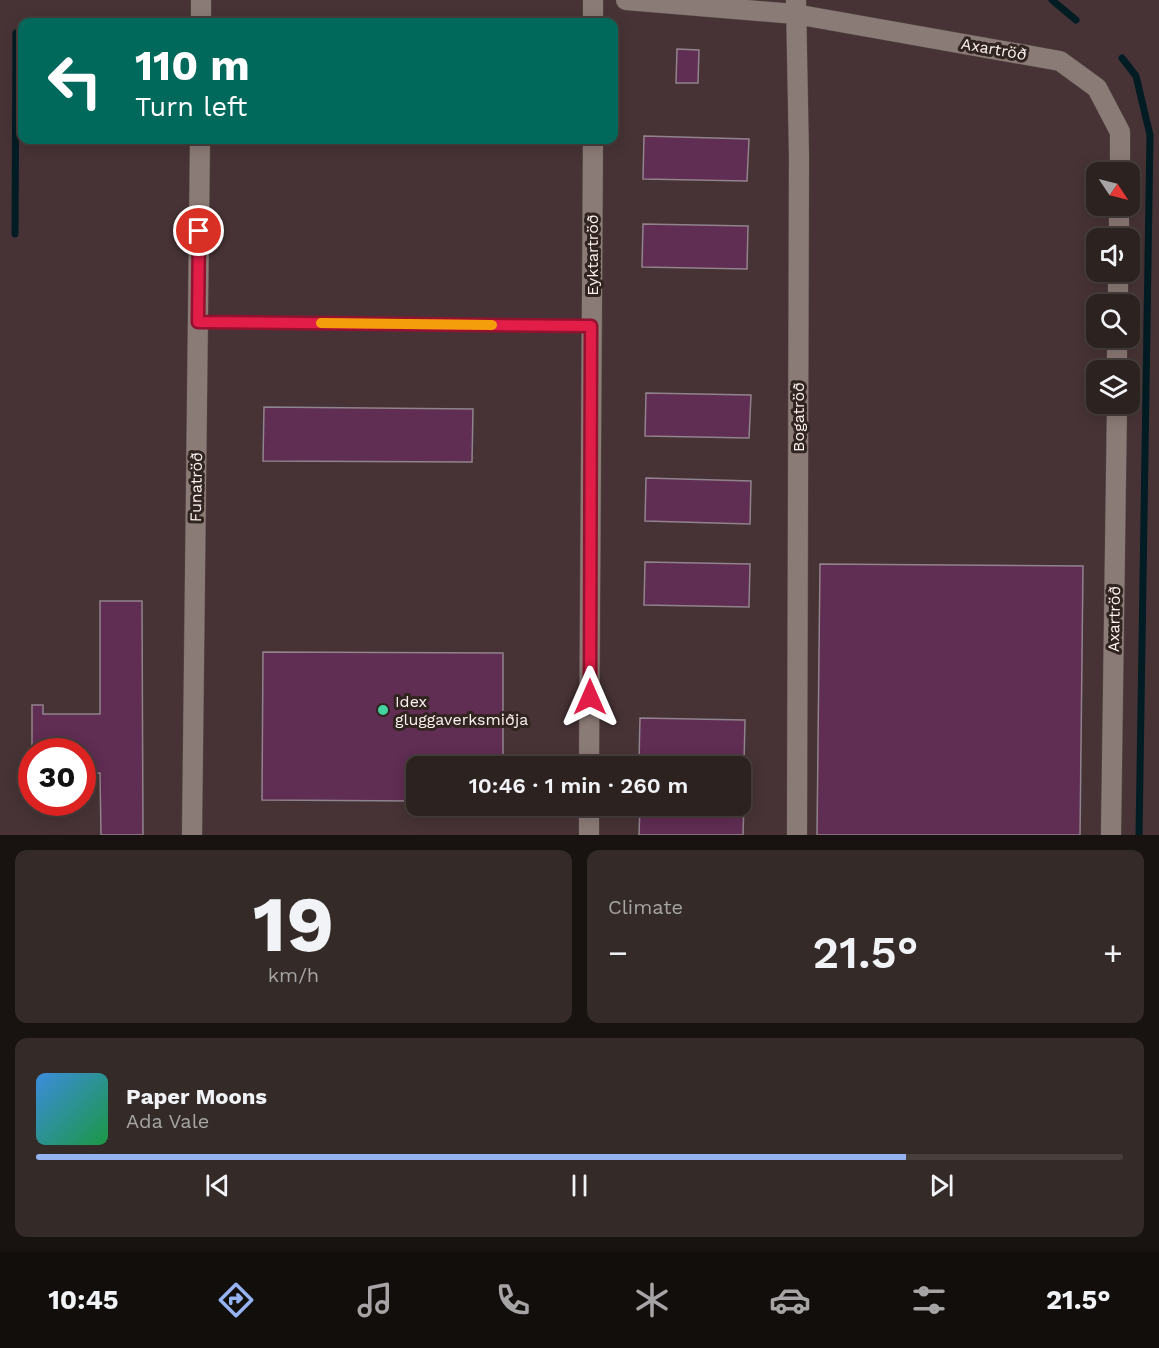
<!DOCTYPE html>
<html lang="en">
<head>
<meta charset="utf-8">
<style>
	:root { --surface:#2c221f; --page:#342a28; --text:#f1f3f6; --muted:#a6a4a4; --line:#483f3d; --accent:#95b2f1 }
	body { margin:0; font-family:"Work Sans",sans-serif; background:var(--page); color:var(--text); height:100vh; display:flex; flex-direction:column; font-size:22px; white-space:nowrap }
	* { box-sizing:border-box; margin:0 }
	p { font-size:20px; color:var(--muted) }
	.icon { flex:none; width:33px; height:33px; fill:none; stroke:currentColor; stroke-width:2; stroke-linecap:round; stroke-linejoin:round }
	.map { position:relative; height:835px; overflow:hidden }
	.drawer { display:flex; flex-direction:column; gap:15px; padding:15px; background:#181311; flex:1 }
	.drawer>* { flex:none }
	.banner { position:absolute; left:18px; top:18px; width:600px; height:126px; border-radius:12px; box-shadow:0 3px 15px #0003,0 0 0 2px var(--line); background:#00695c; color:#fff; overflow:hidden }
	.needle { width:39px; rotate:125deg }
	.tools { position:absolute; left:1086px; top:162px; display:grid; gap:12px }
	.tools a { display:grid; place-items:center; width:54px; height:54px; border-radius:12px; background:var(--surface); box-shadow:0 3px 15px #0003,0 0 0 2px var(--line); font-size:30px }
	.speed { position:absolute; left:18px; top:738px; display:flex; gap:12px; font-size:30px; font-weight:700; text-align:center }
	.speed>* { display:grid; place-content:center; width:78px; height:78px; border-radius:50%; background:var(--surface); box-shadow:0 3px 15px #0003,0 0 0 2px var(--line); line-height:1 }
	.speed .limit { border:9px solid #d22; background:#fff; color:#111 }
	.pin { position:absolute; display:grid; place-items:center; width:51px; height:51px; color:#fff; margin:-26px; border:3px solid #fff; border-radius:50%; box-shadow:0 2px 6px #0007 }
	.me { position:absolute; width:66px; margin:-33px; rotate:0deg; stroke-linejoin:round; filter:drop-shadow(0 0 4px #0008) }
	.turn { display:flex; align-items:center; gap:21px; height:126px; padding:0 18px; font-size:27px }
	.turn .icon { width:78px; height:78px; stroke-width:2.5 }
	.turn b { display:block; font-size:42px; line-height:51px }
	.big { font-size:45px; font-weight:600; line-height:1.1 }
	.drawer .tile { flex:1; display:flex; flex-direction:column; justify-content:center; gap:9px; min-width:0; padding:0 21px; border-radius:12px; background:var(--page) }
	.drawer .dial { align-items:center; gap:0 }
	.dial b { font-size:78px; line-height:1 }
	.song { display:flex; align-items:center; gap:18px }
	.cover { width:72px; height:72px; border-radius:9px; background:linear-gradient(135deg,hsl(210 70% 55%),hsl(140 70% 35%)) }
	.played { height:6px; border-radius:3px; background:linear-gradient(90deg,var(--accent) 80%,var(--line) 80%) }
	.keys { display:flex; justify-content:space-around; direction:ltr }
	.heat { display:flex; justify-content:space-between; align-items:center; font-size:33px; direction:ltr }
	.drawer .tiles { flex:1; display:grid; gap:15px; grid-template-columns:1fr 1fr }
	.tile:last-child { grid-column:span 2 }
	.trip { position:absolute; left:406px; top:756px; width:345px; height:60px; border-radius:12px; background:var(--surface); box-shadow:0 3px 15px #0003,0 0 0 2px var(--line); font-weight:600; line-height:60px; text-align:center }
	.dock { display:flex; height:96px; justify-content:space-around; align-items:center; background:#120e0c; color:var(--muted) }
	.dock .icon { width:42px; height:42px }
	.dock .current { color:var(--accent) }
	.dock b { font-size:27px; color:var(--text) }
	.map>svg:first-child { display:block }
	.industrial { fill:#473336; fill-rule:evenodd }
	.lines { fill:none; stroke-linecap:round; stroke-linejoin:round }
	.stream { stroke:#021c24; stroke-width:7 }
	.building { fill:#602d53; stroke:#91838c; stroke-width:1.5 }
	.service-casing { stroke:#564b47; stroke-width:10 }
	.minor-casing { stroke:#564b47; stroke-width:21 }
	.service { stroke:#8b7b76; stroke-width:9 }
	.minor { stroke:#8b7b76; stroke-width:20 }
	.route-casing { stroke:#92132f; stroke-width:15 }
	.route { stroke:#e11d48; stroke-width:10 }
	.slow { stroke:#f59e0b; stroke-width:10 }
	.poi-dot { fill:#44d49f; stroke:#312420; stroke-width:2 }
	.labels { text-anchor:middle; dominant-baseline:central; stroke-width:6; stroke-linejoin:round; paint-order:stroke }
	.street-label { font-size:16px; fill:#fbf2ef; stroke:#312420 }
	.poi-label { font-size:16px; fill:#fbf2ef; stroke:#312420; text-anchor:start }
</style>
</head>
<body>
<div class="map">
<svg width="1159" height="835" viewBox="0 0 1159 835">
	<rect width="100%" height="100%" fill="#3b2e29"/>
	<path class="industrial" d="M0 0H1159V835H0ZM22 22H614V140H22ZM1096 172H1130V206H1096ZM1096 238H1130V272H1096ZM1096 304H1130V338H1096ZM1096 370H1130V404H1096ZM32 752H82V802H32ZM417 766H741V806H417Z"/>
	<g class="lines">
		<path class="stream" d="M1052 0 1076 20
			M1122 58 1136 76 1150 135 1139 835
			M15 234 16 33"/>
	</g>
	<path class="building" d="M677 49 699 50 698 83H676Z
		M644 136 749 139 747 181 643 179Z
		M643 224 748 226 747 269 642 267Z
		M646 393 751 395 749 438 645 436Z
		M264 407 473 409 472 462 263 461Z
		M646 478 751 481 750 524 645 521Z
		M645 562 750 564 749 607 644 605Z
		M820 564 1083 566 1080 835H817Z
		M100 601H142L143 835H101L100 773 82 774V752H32V705H43V714H100Z
		M263 652 503 653V766H417V801L262 800Z
		M640 718 745 720 744 763 639 761Z
		M741 802H744L743 835H639L640 806H741Z"/>
	<g class="lines">
		<defs>
			<path id="service" d="M198 322 591 326"/>
			<path id="minor" d="M626 0 795 14 1060 61 1097 88 1120 132V172
				M796 0 799 157 797 835
				M201 22V0
				M593 22V0
				M1119 238V206
				M1118 304V272
				M1117 370V338
				M589 766 593 140
				M192 835 200 140
				M589 835V806
				M1111 835 1117 404"/>
		</defs>
		<use href="#service" class="service-casing"/>
		<use href="#minor" class="minor-casing"/>
		<use href="#service" class="service"/>
		<use href="#minor" class="minor"/>
	</g>
	<g class="lines">
		<defs>
			<path id="route" d="M199 231 198 322 591 326 590 697"/>
		</defs>
		<use href="#route" class="route-casing"/>
		<use href="#route" class="route"/>
		<path class="slow" d="M321 323 492 325"/>
	</g>
	<circle class="poi-dot" cx="383" cy="710" r="6"/>
	<g class="labels">
		<g class="street-label">
			<text transform="translate(994 49) rotate(10)">Axartröð</text>
			<text transform="translate(592 255) rotate(-90)">Eyktartröð</text>
			<text transform="translate(798 417) rotate(-90)">Bogatröð</text>
			<text transform="translate(196 487) rotate(-89)">Funatröð</text>
			<text transform="translate(1114 619) rotate(-89)">Axartröð</text>
		</g>
		<g class="poi-label">
			<text x="395" y="701">Idex<tspan x="395" dy="18">gluggaverksmiðja</tspan></text>
		</g>
	</g>
</svg>
<div class="tools">
<a><svg class="needle" viewBox="-14 -14 28 28"><path d="M0-13l5 13h-10z" fill="#e53935"/><path d="M0 13l5-13h-10z" fill="#a6a4a4"/></svg></a>
<a><svg class="icon" aria-label="sound" viewBox="0 0 24 24"><path d="M4 9h4l5-4v14l-5-4H4zM17 9q2 3 0 6"/></svg></a>
<a><svg class="icon" aria-label="search" viewBox="0 0 24 24"><circle cx="10" cy="10" r="6"/><path d="M15 15l6 6"/></svg></a>
<a><svg class="icon" aria-label="layers" viewBox="0 0 24 24"><path d="M12 4l9 5-9 5-9-5zM3 14l9 5 9-5"/></svg></a>
</div>
<div class="speed"><div class="limit">30</div></div>
<div class="pin" style="left:199px;top:231px;background:#d93025"><svg class="icon" aria-label="arrive" viewBox="0 0 24 24"><path d="M6 21V4h12l-3 4 3 4H6"/></svg></div>
<svg class="me" style="left:590px;top:697px" viewBox="-20 -20 40 40"><path d="M0-17L14 15 0 8-14 15z" fill="#e11d48" stroke="#fff" stroke-width="4"/></svg>
<div class="trip">10:46 · 1 min · 260 m</div>
<div class="banner">
<div class="turn"><svg class="icon" aria-label="left" viewBox="0 0 24 24"><path d="M17 20v-9H6M10 6l-5 5 5 5"/></svg><div><b>110 m</b>Turn left</div></div>
</div>
</div>
<section class="drawer">
<div class="tiles">
<div class="tile dial"><b>19</b><p>km/h</p></div>
<div class="tile"><p>Climate</p>
<div class="heat"><a>−</a><b class="big">21.5°</b><a>+</a></div>
</div>
<div class="tile">
<div class="song"><i class="cover"></i><div><b>Paper Moons</b><p>Ada Vale</p></div></div>
<div class="played"></div>
<div class="keys"><svg class="icon" aria-label="previous" viewBox="0 0 24 24"><path d="M18 5L8 12l10 7zM5 5v14"/></svg><svg class="icon" aria-label="pause" viewBox="0 0 24 24"><path d="M8 5v14M16 5v14"/></svg><svg class="icon" aria-label="next" viewBox="0 0 24 24"><path d="M6 5l10 7-10 7zM19 5v14"/></svg></div>
</div>
</div>
</section>
<nav class="dock">
<b>10:45</b>
<svg class="icon current" aria-label="directions" viewBox="0 0 24 24"><path d="M12 3l9 9-9 9-9-9zM9 14v-3h6M13 9l2 2-2 2"/></svg>
<svg class="icon" aria-label="music" viewBox="0 0 24 24"><path d="M9 18V5l10-2v13"/><circle cx="6" cy="18" r="3"/><circle cx="16" cy="16" r="3"/></svg>
<svg class="icon" aria-label="phone" viewBox="0 0 24 24"><path d="M5 4h4l2 5-3 2q2 4 5 5l2-3 5 2v4C11 20 4 13 5 4z"/></svg>
<svg class="icon" aria-label="climate" viewBox="0 0 24 24"><path d="M12 3v18M4 7l16 10M4 17L20 7"/></svg>
<svg class="icon" aria-label="car" viewBox="0 0 24 24"><path d="M5 17H2v-5l4-1 3-4h7l3 4 3 1v5h-3M9 17h6M6 11h13"/><circle cx="7" cy="17" r="2"/><circle cx="17" cy="17" r="2"/></svg>
<svg class="icon" aria-label="filters" viewBox="0 0 24 24"><path d="M4 7h16M4 17h16"/><circle cx="9" cy="7" r="2"/><circle cx="15" cy="17" r="2"/></svg>
<b>21.5°</b>
</nav>
</body>
</html>
